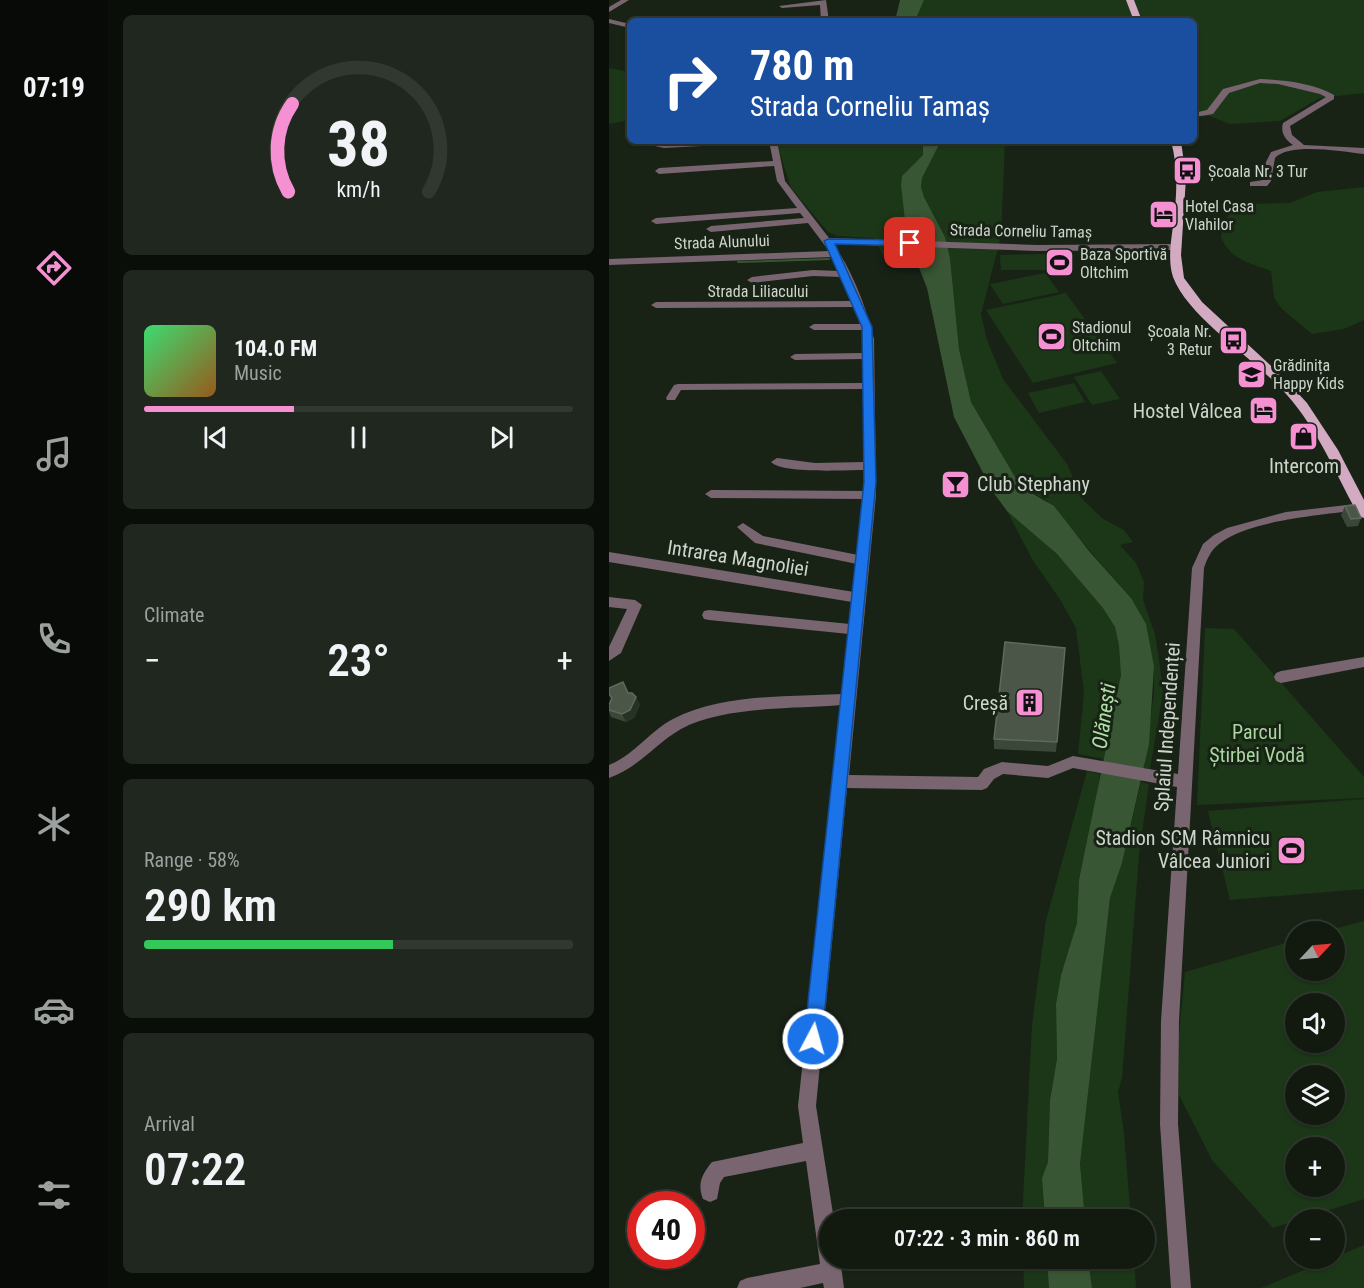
<!DOCTYPE html>
<html lang="en">
<head>
<meta charset="utf-8">
<style>
	:root { --surface:#121a10; --page:#1f271e; --text:#f1f3f6; --muted:#9ca19f; --line:#313830; --accent:#f591d2 }
	body { margin:0; font-family:"Roboto Condensed",sans-serif; background:var(--page); color:var(--text); height:100vh; display:flex; flex-direction:column; font-size:22px; white-space:nowrap }
	* { box-sizing:border-box; margin:0 }
	p { font-size:20px; color:var(--muted) }
	.icon { flex:none; width:33px; height:33px; fill:none; stroke:currentColor; stroke-width:2; stroke-linecap:round; stroke-linejoin:round }
	.map { position:relative; flex:1; overflow:hidden }
	.panel { display:flex; flex-direction:column; gap:15px; padding:15px; background:#0a0e09; width:501px }
	.panel>* { flex:none }
	.banner { position:absolute; left:18px; top:18px; width:570px; height:126px; border-radius:9px; box-shadow:0 2px 4px #0004,0 0 0 2px var(--line); background:#1a4fa0; color:#fff; overflow:hidden }
	.needle { width:39px; rotate:64deg }
	.fabs { position:absolute; left:676px; top:921px; display:grid; gap:12px }
	.fabs a { display:grid; place-items:center; width:60px; height:60px; border-radius:50%; background:var(--surface); box-shadow:0 2px 4px #0004,0 0 0 2px var(--line); font-size:30px }
	.speed { position:absolute; left:18px; top:1191px; display:flex; gap:12px; font-size:30px; font-weight:700; text-align:center }
	.speed>* { display:grid; place-content:center; width:78px; height:78px; border-radius:50%; background:var(--surface); box-shadow:0 2px 4px #0004,0 0 0 2px var(--line); line-height:1 }
	.speed .limit { border:9px solid #d22; background:#fff; color:#111 }
	.pin { position:absolute; display:grid; place-items:center; width:51px; height:51px; color:#fff; margin:-26px; border-radius:12px; box-shadow:0 3px 9px #0006 }
	.me { position:absolute; width:66px; margin:-33px; rotate:6deg; stroke-linejoin:round; filter:drop-shadow(0 0 4px #0008) }
	.turn { display:flex; align-items:center; gap:21px; height:126px; padding:0 24px; font-size:27px }
	.turn .icon { width:78px; height:78px; stroke-width:2.5 }
	.turn b { display:block; font-size:42px; line-height:51px }
	.big { font-size:45px; font-weight:600; line-height:1.1 }
	.panel .tile { flex:1; display:flex; flex-direction:column; justify-content:center; gap:9px; min-width:0; padding:0 21px; border-radius:9px; background:var(--page) }
	.panel .dial { align-items:center; gap:0 }
	.dial svg { height:156px; overflow:visible; fill:none; stroke:var(--line); stroke-width:7; stroke-linecap:round; text-anchor:middle }
	.dial text { fill:var(--text); stroke:none }
	.song { display:flex; align-items:center; gap:18px }
	.cover { width:72px; height:72px; border-radius:9px; background:linear-gradient(135deg,hsl(140 70% 55%),hsl(30 70% 35%)) }
	.played { height:6px; border-radius:3px; background:linear-gradient(90deg,var(--accent) 35%,var(--line) 35%) }
	.keys { display:flex; justify-content:space-around; direction:ltr }
	.heat { display:flex; justify-content:space-between; align-items:center; font-size:33px; direction:ltr }
	.charge { height:9px; border-radius:4px; background:linear-gradient(90deg,#34c759 58%,var(--line) 0) }
	.trip { position:absolute; left:210px; top:1209px; width:336px; height:60px; border-radius:30px; background:var(--surface); box-shadow:0 2px 4px #0004,0 0 0 2px var(--line); font-weight:600; line-height:60px; text-align:center }
	main { display:flex; flex:1; min-height:0 }
	.tabs { display:flex; flex-direction:column; width:108px; justify-content:space-around; align-items:center; background:#070a06; color:var(--muted) }
	.tabs .icon { width:42px; height:42px }
	.tabs .current { color:var(--accent) }
	.tabs b { font-size:27px; color:var(--text) }
	.map>svg:first-child { display:block }
	.green { fill:#1b3717; fill-rule:evenodd }
	.water { fill:#395634 }
	.lines { fill:none; stroke-linecap:round; stroke-linejoin:round }
	.stream { stroke:#395634; stroke-width:2 }
	.minor { fill:#786570; fill-rule:evenodd }
	.major { fill:#d2abc3; fill-rule:evenodd }
	.wall { fill:#3b4739 }
	.shaded-wall { fill:#263224 }
	.building { fill:#4b5649; stroke:#5f6a5d; stroke-width:1.5 }
	.route { fill:#1a73e8; stroke:#114b97; stroke-width:1.5 }
	.labels { text-anchor:middle; dominant-baseline:central; stroke-width:6; stroke-linejoin:round; paint-order:stroke }
	.far-poi-label { font-size:16px; fill:#cdd5cc; stroke:#182316; text-anchor:start }
	.far-street-label { font-size:16px; fill:#cdd5cc; stroke:#182316 }
	.poi-label { font-size:20px; fill:#cdd5cc; stroke:#182316; text-anchor:end }
	.street-label { font-size:20px; fill:#cdd5cc; stroke:#182316 }
	.park-label { font-size:20px; fill:#a6d89e; stroke:#182316 }
	.water-label { font-size:21px; font-style:italic; fill:#aee0a6; stroke:#182316 }
</style>
</head>
<body>
<main>
<nav class="tabs">
<b>07:19</b>
<svg class="icon current" aria-label="directions" viewBox="0 0 24 24"><path d="M12 3l9 9-9 9-9-9zM9 14v-3h6M13 9l2 2-2 2"/></svg>
<svg class="icon" aria-label="music" viewBox="0 0 24 24"><path d="M9 18V5l10-2v13"/><circle cx="6" cy="18" r="3"/><circle cx="16" cy="16" r="3"/></svg>
<svg class="icon" aria-label="phone" viewBox="0 0 24 24"><path d="M5 4h4l2 5-3 2q2 4 5 5l2-3 5 2v4C11 20 4 13 5 4z"/></svg>
<svg class="icon" aria-label="climate" viewBox="0 0 24 24"><path d="M12 3v18M4 7l16 10M4 17L20 7"/></svg>
<svg class="icon" aria-label="car" viewBox="0 0 24 24"><path d="M5 17H2v-5l4-1 3-4h7l3 4 3 1v5h-3M9 17h6M6 11h13"/><circle cx="7" cy="17" r="2"/><circle cx="17" cy="17" r="2"/></svg>
<svg class="icon" aria-label="filters" viewBox="0 0 24 24"><path d="M4 7h16M4 17h16"/><circle cx="9" cy="7" r="2"/><circle cx="15" cy="17" r="2"/></svg>
</nav>
<section class="panel">
<div class="tile dial"><svg viewBox="0 0 100 80">
<path d="M14 69A42 42 0 1 1 86 69"/>
<path d="M14 69A42 42 0 0 1 16 24" stroke="#f591d2"/>
<text x="50" y="56" font-size="32" font-weight="700">38</text>
<text x="50" y="72" font-size="11">km/h</text>
</svg></div>
<div class="tile">
<div class="song"><i class="cover"></i><div><b>104.0 FM</b><p>Music</p></div></div>
<div class="played"></div>
<div class="keys"><svg class="icon" aria-label="previous" viewBox="0 0 24 24"><path d="M18 5L8 12l10 7zM5 5v14"/></svg><svg class="icon" aria-label="pause" viewBox="0 0 24 24"><path d="M8 5v14M16 5v14"/></svg><svg class="icon" aria-label="next" viewBox="0 0 24 24"><path d="M6 5l10 7-10 7zM19 5v14"/></svg></div>
</div>
<div class="tile"><p>Climate</p>
<div class="heat"><a>−</a><b class="big">23°</b><a>+</a></div>
</div>
<div class="tile"><p>Range · 58%</p><b class="big">290 km</b><div class="charge"></div></div>
<div class="tile"><p>Arrival</p><b class="big">07:22</b></div>
</section>
<div class="map">
<svg width="755" height="1288" viewBox="0 0 755 1288">
	<rect width="100%" height="100%" fill="#182316"/>
	<path class="green" d="M315 0H755V93L711 98 671 121 621 124 601 116 585 117V21H306Z
		M0 68 21 72V120L0 124Z
		M167 141H314V155L293 176 292 185 303 252 310 263 279 265 265 238 228 236 219 232 182 188Z
		M332 141H396L392 236 372 314 378 340 394 379 458 464 474 500 494 519 515 530 524 542 511 545 527 563 535 582 534 600 546 634 551 667 554 693 541 769 535 768 545 692V666L541 646 522 598 437 500 412 487 362 402 350 349 341 258 336 237 315 197 312 187 313 178Z
		M755 187V320L735 329 703 334 673 309 665 298 662 271C639 262 623 261 612 237 614 222 620 210 634 204L681 203 708 192Z
		M436 254 438 270H392L391 255Z
		M436 273 450 292 394 304 381 284Z
		M457 293 508 363 424 383 377 310Z
		M492 371 511 399 483 405 465 377Z
		M465 383 476 402 430 413 419 393Z
		M398 511C428 533 493 594 506 628 511 642 513 659 512 674 511 702 500 732 495 759L469 754 475 693 467 628 452 601 423 559Z
		M596 628 625 629 755 777V798L588 805Z
		M478 771 491 774 480 841 470 880 468 923 452 975 447 1004 448 1059 441 1100 439 1162 433 1178 436 1219 413 1220 423 1025 437 920Z
		M532 782 540 784 530 855 513 1078 509 1092 515 1134 522 1219 476 1220 471 1164 501 898 513 863Z
		M755 799V889L621 900 599 811Z
		M755 921V1199L664 1228 603 1160 570 1095V1034L576 972 687 940V970H726V932L717 931ZM687 1004H726V1042H687ZM687 1076H726V1114H687ZM687 1148H726V1186H687Z
		M755 1245V1288H652Z
		M414 1259H438L440 1288H415Z
		M479 1259H525L527 1288H483Z"/>
	<path class="water" d="M291 0H315L306 21H286Z
		M314 141H332L313 178 312 187 315 197 336 237 341 258 350 349 362 402 412 487 445 506 480 551 522 598 537 624 545 666 540 744 513 863 501 898 471 1164 476 1219H436L433 1178 439 1162 441 1100 448 1059 447 1004 452 975 468 923 470 880 512 675 510 645 506 627 494 608 448 554 398 511 384 492 345 417 318 288 298 237 292 185 293 176 314 155Z
		M438 1259H479L483 1288H440Z"/>
	<g class="lines">
		<path class="stream" d="M129 262 220 259"/>
		<path class="minor" d="M12 0H20L0 12V7Z
			M217 0 220 21H212L211 5 173 8 170 6Z
			M0 19 21 24V28L0 23Z
			M651 79C674 80 705 83 725 95V99L681 126 683 135 695 145 755 148V154C734 152 681 142 666 158L662 181 658 186H641V182L654 180 656 164 662 152 684 145C677 140 671 133 674 123L717 97 711 94 669 84 651 83 620 93 604 114 585 117V113L598 110 614 89Z
			M42 141 55 143 154 141 150 143 55 148 41 145Z
			M160 141H168L176 181 220 238 428 245 568 244 573 247 568 250 428 251 224 244C243 269 258 310 265 339L267 495 240 775 369 777 375 769 393 762 439 766 464 756 569 774 583 568 594 544 605 535 618 528 677 512 755 503V509L751 510C713 515 639 520 610 544 602 550 598 559 595 568L570 1021 569 1124 582 1288H562L551 1124 552 1021 568 787 464 768 439 778 394 774 385 779 378 788 373 790 238 788 207 1106 225 1220H220V1258H231L235 1288H215L214 1283 191 1288H128L131 1281 138 1278 211 1264 197 1161 115 1177 111 1183 108 1199 101 1202 94 1199C88 1184 93 1174 103 1162L194 1143 189 1106 232 705C186 709 113 706 72 729 46 744 29 768 0 778V765C25 755 41 731 64 719 114 693 179 697 234 694L240 634 100 620 95 619 93 615 95 611 100 610 241 624 243 602 0 562V552L245 592 248 564 146 543 128 527 134 523 154 536 249 555 255 499 102 498 96 494 102 490 255 491V470C237 470 174 474 162 462L168 458 206 463 255 462V389L72 390 66 400H58L57 398 65 385 69 384 255 383V359L186 360 181 357 186 354 255 353 253 330H205L200 327 205 324H251L245 307 47 308 42 305 47 302 243 301 232 277 204 276 143 283 138 280 143 277 204 270 230 271 224 257 0 265V259L220 251 199 223 102 232 97 229 102 226 195 218 191 213 47 224 42 221 47 218 188 208 168 181 165 166 50 174 46 171 50 168 164 161Z
			M0 597 26 600 33 605 12 653 0 661V647L18 609 0 607Z
			M755 657V667L672 683 667 681 665 677 667 673 672 671Z"/>
		<path class="major" d="M517 0H525L533 21H525Z
			M562 141H572L577 178 572 255 575 278 593 302 674 377 698 403 729 450 755 500V518L750 516C727 475 710 431 678 395 648 360 580 319 564 277 558 259 563 236 565 218 568 192 569 167 562 141Z"/>
	</g>
	<path class="wall" d="M549 205 563 214V219H548Z
		M736 506 752 518 749 526 738 527 732 515Z
		M456 648 447 752 385 749V739Z
		M19 693 27 697 31 705 25 718 17 722 2 717 0 712V705L2 699Z"/>
	<path class="shaded-wall" d="M27 697 31 705 25 718 17 722 13 714Z"/>
	<path class="building" d="M549 205H564L563 214 549 213Z
		M746 505 752 518 742 519 736 506Z
		M396 642 456 648 448 742 385 739Z
		M14 682 19 693H23L27 697 21 710 13 714 0 710V705L3 698 0 694V688Z"/>
	<path class="route" d="M219 239 301 240 306 243 301 246 226 244 263 327 267 482 213 1039 211 1046 204 1048 198 1046 195 1039 255 482 253 327 215 241Z"/>
	<defs>
		<symbol id="bus-square" viewBox="-11 -11 22 22"><rect x="-9" y="-9" width="18" height="18" rx="4" fill="#f591d2" stroke="#182316"/><path d="M-5-6H5V4H4V6H2V4H-2V6H-4V4H-5ZM-3.5-4V0h7V-4ZM-3.5 1.2v1.5H-2V1.2ZM2 1.2v1.5H3.5V1.2Z" fill="#111"/></symbol>
		<symbol id="hotel-square" viewBox="-11 -11 22 22"><rect x="-9" y="-9" width="18" height="18" rx="4" fill="#f591d2" stroke="#182316"/><path d="M-6-4.5h1.5V1H6V5H4.5V3h-9V5H-6ZM-4 0a1.8 1.8 0 1 1 3.6 0ZM.5 0V-2.5h3Q6-2.5 6 0Z" fill="#111"/></symbol>
		<symbol id="stadium-square" viewBox="-11 -11 22 22"><rect x="-9" y="-9" width="18" height="18" rx="4" fill="#f591d2" stroke="#182316"/><path d="M0-5a6.5 5 0 1 0 0 10a6.5 5 0 1 0 0-10ZM-3.5-1.8h7v3.6h-7Z" fill="#111"/></symbol>
		<symbol id="school-square" viewBox="-11 -11 22 22"><rect x="-9" y="-9" width="18" height="18" rx="4" fill="#f591d2" stroke="#182316"/><path d="M0-5L7-2L0 1L-7-2ZM-4 1L0 2.5L4 1V4Q0 6-4 4Z" fill="#111"/></symbol>
		<symbol id="shop-square" viewBox="-11 -11 22 22"><rect x="-9" y="-9" width="18" height="18" rx="4" fill="#f591d2" stroke="#182316"/><path d="M-5-2.5h2.3a2.7 3.5 0 0 1 5.4 0H5L5.5 6h-11ZM-1.5-2.5h3a1.5 2.3 0 0 0-3 0Z" fill="#111"/></symbol>
		<symbol id="bar-square" viewBox="-11 -11 22 22"><rect x="-9" y="-9" width="18" height="18" rx="4" fill="#f591d2" stroke="#182316"/><path d="M-6-5H6L.8 .8V4.5H3.5V6h-7V4.5H-.8V.8Z" fill="#111"/></symbol>
		<symbol id="building-square" viewBox="-11 -11 22 22"><rect x="-9" y="-9" width="18" height="18" rx="4" fill="#f591d2" stroke="#182316"/><path d="M-4-6H4V6H1V3H-1V6H-4ZM-2.5-4.3h1.7v1.8h-1.7ZM.8-4.3h1.7v1.8H.8ZM-2.5-1h1.7V.8h-1.7ZM.8-1h1.7V.8H.8Z" fill="#111"/></symbol>
	</defs>
	<g fill-rule="evenodd">
		<use href="#bus-square" x="562" y="154" width="33" height="33"/>
		<use href="#hotel-square" x="538" y="198" width="33" height="33"/>
		<use href="#stadium-square" x="434" y="246" width="33" height="33"/>
		<use href="#stadium-square" x="426" y="320" width="33" height="33"/>
		<use href="#bus-square" x="608" y="324" width="33" height="33"/>
		<use href="#school-square" x="626" y="358" width="33" height="33"/>
		<use href="#hotel-square" x="638" y="394" width="33" height="33"/>
		<use href="#shop-square" x="678" y="420" width="33" height="33"/>
		<use href="#bar-square" x="330" y="468" width="33" height="33"/>
		<use href="#building-square" x="404" y="686" width="33" height="33"/>
		<use href="#stadium-square" x="666" y="834" width="33" height="33"/>
	</g>
	<g class="labels">
		<g class="far-poi-label">
			<text x="599" y="171">Școala Nr. 3 Tur</text>
			<text x="576" y="206">Hotel Casa<tspan x="576" dy="18">Vlahilor</tspan></text>
			<text x="471" y="254">Baza Sportivă<tspan x="471" dy="18">Oltchim</tspan></text>
			<text x="463" y="327">Stadionul<tspan x="463" dy="18">Oltchim</tspan></text>
			<text x="603" y="331" text-anchor="end">Școala Nr.<tspan x="603" dy="18">3 Retur</tspan></text>
			<text x="664" y="365">Grădinița<tspan x="664" dy="18">Happy Kids</tspan></text>
		</g>
		<g class="far-street-label">
			<text transform="translate(412 231) rotate(1)">Strada Corneliu Tamaș</text>
			<text transform="translate(113 242) rotate(-2)">Strada Alunului</text>
			<text x="149" y="291">Strada Liliacului</text>
		</g>
		<g class="poi-label">
			<text x="633" y="411">Hostel Vâlcea</text>
			<text x="695" y="466" text-anchor="middle">Intercom</text>
			<text x="368" y="484" text-anchor="start">Club Stephany</text>
			<text x="399" y="703">Creșă</text>
			<text x="661" y="838">Stadion SCM Râmnicu<tspan x="661" dy="23">Vâlcea Juniori</tspan></text>
		</g>
		<g class="street-label">
			<text transform="translate(129 558) rotate(9)">Intrarea Magnoliei</text>
			<text transform="translate(558 727) rotate(-86)">Splaiul Independenței</text>
		</g>
		<g class="park-label">
			<text x="648" y="732">Parcul<tspan x="648" dy="23">Știrbei Vodă</tspan></text>
		</g>
		<g class="water-label">
			<text transform="translate(495 716) rotate(-82)">Olănești</text>
		</g>
	</g>
</svg>
<div class="fabs">
<a><svg class="needle" viewBox="-14 -14 28 28"><path d="M0-13l5 13h-10z" fill="#e53935"/><path d="M0 13l5-13h-10z" fill="#9ca19f"/></svg></a>
<a><svg class="icon" aria-label="sound" viewBox="0 0 24 24"><path d="M4 9h4l5-4v14l-5-4H4zM17 9q2 3 0 6"/></svg></a>
<a><svg class="icon" aria-label="layers" viewBox="0 0 24 24"><path d="M12 4l9 5-9 5-9-5zM3 14l9 5 9-5"/></svg></a>
<a>+</a>
<a>−</a>
</div>
<div class="speed"><div class="limit">40</div></div>
<div class="pin" style="left:301px;top:243px;background:#d93025"><svg class="icon" aria-label="arrive" viewBox="0 0 24 24"><path d="M6 21V4h12l-3 4 3 4H6"/></svg></div>
<svg class="me" style="left:204px;top:1039px" viewBox="-20 -20 40 40"><circle r="17" fill="#1a73e8" stroke="#fff" stroke-width="3"/><path d="M0-11L8 9 0 5-8 9z" fill="#fff"/></svg>
<div class="trip">07:22 · 3 min · 860 m</div>
<div class="banner">
<div class="turn"><svg class="icon" aria-label="right" viewBox="0 0 24 24"><path d="M7 20v-9h11M14 6l5 5-5 5"/></svg><div><b>780 m</b>Strada Corneliu Tamaș</div></div>
</div>
</div>
</main>
</body>
</html>
